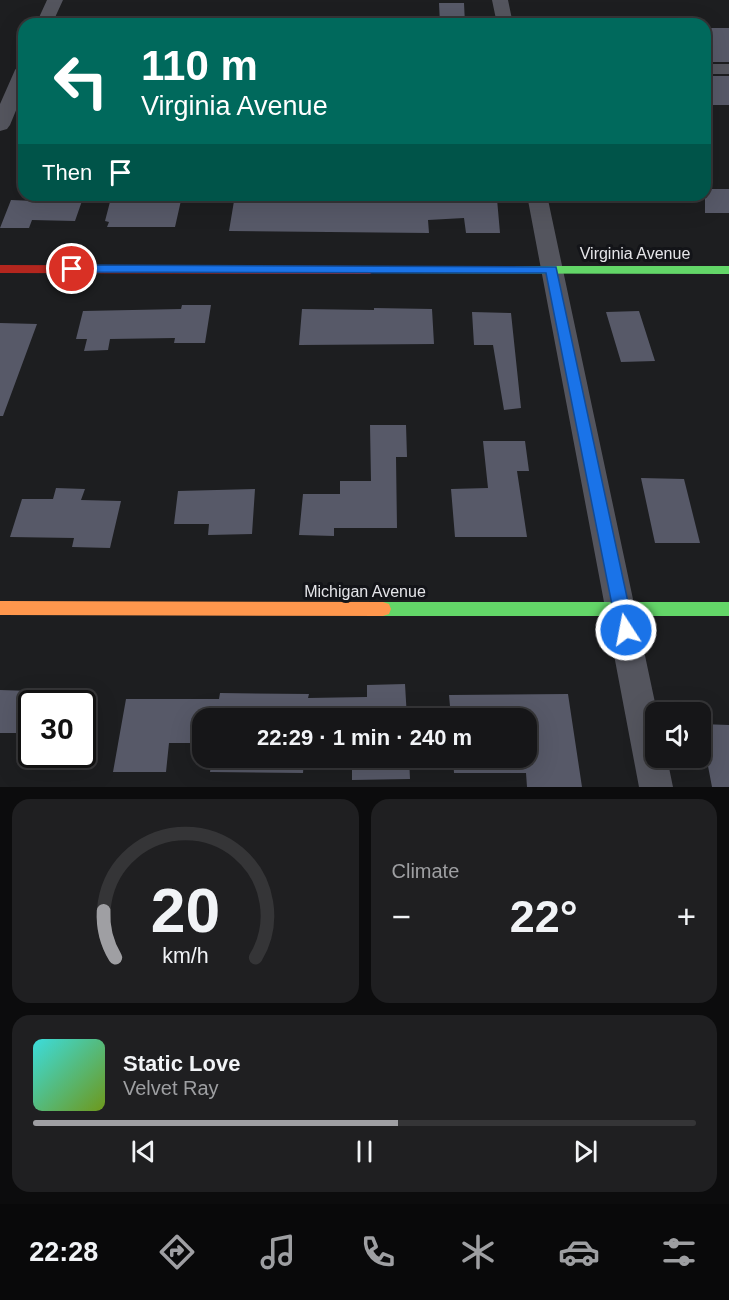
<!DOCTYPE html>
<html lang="en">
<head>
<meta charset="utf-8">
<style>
	:root { --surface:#161618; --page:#1f1f21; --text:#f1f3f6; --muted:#9e9fa2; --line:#353537; --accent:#9f9fa3 }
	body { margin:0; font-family:Arial,sans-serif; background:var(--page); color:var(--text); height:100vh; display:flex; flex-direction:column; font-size:22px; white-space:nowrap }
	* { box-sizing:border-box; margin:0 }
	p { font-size:20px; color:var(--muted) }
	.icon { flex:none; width:33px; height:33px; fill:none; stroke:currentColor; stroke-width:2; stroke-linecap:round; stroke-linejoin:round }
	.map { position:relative; height:787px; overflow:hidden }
	.sheet { display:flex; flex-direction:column; gap:12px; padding:12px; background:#0c0c0d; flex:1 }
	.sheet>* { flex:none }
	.guide { position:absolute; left:18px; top:18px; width:693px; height:183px; border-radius:18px; box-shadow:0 6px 24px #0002,0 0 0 2px var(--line); background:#00695c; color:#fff; overflow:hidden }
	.tools { position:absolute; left:645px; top:702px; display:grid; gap:12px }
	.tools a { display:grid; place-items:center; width:66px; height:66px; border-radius:12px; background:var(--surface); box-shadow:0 6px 24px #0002,0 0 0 2px var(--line); font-size:30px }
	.speed { position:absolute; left:18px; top:690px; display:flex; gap:12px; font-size:30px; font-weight:700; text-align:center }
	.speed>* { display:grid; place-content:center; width:78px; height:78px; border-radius:50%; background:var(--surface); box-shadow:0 6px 24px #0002,0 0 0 2px var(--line); line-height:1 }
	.speed .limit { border:3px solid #111; border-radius:9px; background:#fff; color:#111 }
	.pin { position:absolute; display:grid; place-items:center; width:51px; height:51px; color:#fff; margin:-26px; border:3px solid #fff; border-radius:50%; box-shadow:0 2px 6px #0007 }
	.me { position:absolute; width:66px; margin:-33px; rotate:349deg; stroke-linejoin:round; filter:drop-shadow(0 0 4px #0008) }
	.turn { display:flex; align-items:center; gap:21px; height:126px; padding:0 24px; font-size:27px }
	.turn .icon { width:78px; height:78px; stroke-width:2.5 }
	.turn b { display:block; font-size:42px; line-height:51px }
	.then { display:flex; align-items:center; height:57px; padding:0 24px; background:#0003; gap:12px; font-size:22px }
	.big { font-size:45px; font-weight:600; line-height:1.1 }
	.sheet .widget { flex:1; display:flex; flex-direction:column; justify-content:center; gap:9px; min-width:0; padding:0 21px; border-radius:18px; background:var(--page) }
	.sheet .dial { align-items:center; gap:0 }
	.dial svg { height:156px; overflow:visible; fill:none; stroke:var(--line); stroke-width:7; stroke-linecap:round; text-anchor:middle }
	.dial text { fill:var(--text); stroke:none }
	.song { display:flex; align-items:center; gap:18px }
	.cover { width:72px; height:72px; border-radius:9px; background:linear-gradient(135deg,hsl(180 70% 55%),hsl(80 70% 35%)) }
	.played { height:6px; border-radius:3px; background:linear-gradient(90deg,var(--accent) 55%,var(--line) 55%) }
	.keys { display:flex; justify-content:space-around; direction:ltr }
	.heat { display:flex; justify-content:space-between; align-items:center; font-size:33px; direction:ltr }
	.sheet .tiles { flex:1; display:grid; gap:12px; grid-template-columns:1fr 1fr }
	.widget:last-child { grid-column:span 2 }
	.trip { position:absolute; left:192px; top:708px; width:345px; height:60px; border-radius:18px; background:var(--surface); box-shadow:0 6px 24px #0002,0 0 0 2px var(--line); font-weight:600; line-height:60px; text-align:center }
	.tab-bar { display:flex; height:96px; justify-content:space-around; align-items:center; background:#09090a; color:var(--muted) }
	.tab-bar .icon { width:42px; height:42px }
	.tab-bar .current { color:var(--accent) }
	.tab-bar b { font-size:27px; color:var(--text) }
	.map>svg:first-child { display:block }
	.building { fill:#575968 }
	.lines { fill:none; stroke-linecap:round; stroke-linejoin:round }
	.street { fill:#54555e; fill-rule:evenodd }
	.fast { fill:#63d668; fill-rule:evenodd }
	.slow { fill:#ff974d; fill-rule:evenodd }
	.jam { fill:#b3261e; fill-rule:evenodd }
	.route { fill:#1a73e8; stroke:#114b97; stroke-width:1.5 }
	.labels { text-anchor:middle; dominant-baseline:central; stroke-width:6; stroke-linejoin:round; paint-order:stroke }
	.street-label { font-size:16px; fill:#e5e5e9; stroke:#131418 }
</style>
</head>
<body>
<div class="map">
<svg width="729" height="787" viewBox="0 0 729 787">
	<rect width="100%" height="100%" fill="#1d1e20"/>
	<path class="building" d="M439 3H464L465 24H440Z
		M705 28H729V62H705Z
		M705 76H729V105H705Z
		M705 189H729V213H705Z
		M235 195 383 199 465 198V195H495V199H497L500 233H466L464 218 428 220 429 233 229 231Z
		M116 196H182L175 227H107L109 222 105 221 111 198H115Z
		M36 197 83 198 75 221 32 220 29 228H0L11 200 35 201Z
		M182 305H211L205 343H174L175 338 110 339 108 350 84 351 87 339H76L83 311 181 309Z
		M374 308 432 309 434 344 299 345 302 309 374 310Z
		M639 311 655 361 621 362 606 312Z
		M472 312 511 313 521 408 504 410 493 345H474Z
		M0 323 37 324 3 416H0Z
		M370 425H406L407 457H396L397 528H334V536L299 535 303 494H340V481H371Z
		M483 441H525L529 471H517L527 537H455L451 489 488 488Z
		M641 478 684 479 700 543H655Z
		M56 488 85 489 81 500 121 501 110 548 72 547 74 538 10 537 22 499H53Z
		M255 489 252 534 208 535 209 524H174L178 491Z
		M405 684 407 718H202V743H169L166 772H113L126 699H219L220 693 309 694 308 698 367 697V685Z
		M0 690 32 691V733H0Z
		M568 694 582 787H527L526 773H454L453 758H526V718H451L449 695Z
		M700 724 729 725V787H712Z
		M212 758H409L410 779 352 780V758L304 760 303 773 210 772Z"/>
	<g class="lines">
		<path class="street" d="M47 0H63L52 24H36Z
			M492 0H508L513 24H497Z
			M705 64H729V74H705Z
			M24 65V91L10 125 7 129 0 131V104L15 70 18 66Z
			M527 195H547L657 712H656V758H667L673 787H639Z"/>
		<path class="fast" d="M370 266H729V274L366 273 364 270 366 267Z
			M383 602H729V616H383L377 614 375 609 377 604Z"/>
		<path class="slow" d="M0 601 383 602 389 604 391 609 389 614 383 616 0 615Z"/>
		<path class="jam" d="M0 265 370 266 376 270 370 274 0 273Z"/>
	</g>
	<path class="route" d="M72 265 556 267 634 630 632 636 626 638 620 636 617 630 546 273 68 272V266Z"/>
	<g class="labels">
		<g class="street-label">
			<text x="635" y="253">Virginia Avenue</text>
			<text x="365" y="591">Michigan Avenue</text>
		</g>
	</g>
</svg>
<div class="tools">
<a><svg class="icon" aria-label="sound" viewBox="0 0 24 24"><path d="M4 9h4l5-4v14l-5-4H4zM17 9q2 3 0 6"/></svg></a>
</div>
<div class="speed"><div class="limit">30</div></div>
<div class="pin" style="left:72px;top:269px;background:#d93025"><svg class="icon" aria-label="arrive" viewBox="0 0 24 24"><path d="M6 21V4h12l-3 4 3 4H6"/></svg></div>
<svg class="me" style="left:626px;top:630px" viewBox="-20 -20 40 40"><circle r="17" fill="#1a73e8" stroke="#fff" stroke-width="3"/><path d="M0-11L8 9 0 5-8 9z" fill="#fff"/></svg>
<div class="trip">22:29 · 1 min · 240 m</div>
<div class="guide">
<div class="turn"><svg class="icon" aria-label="left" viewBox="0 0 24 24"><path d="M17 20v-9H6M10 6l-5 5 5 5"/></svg><div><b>110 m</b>Virginia Avenue</div></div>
<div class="then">Then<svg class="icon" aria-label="arrive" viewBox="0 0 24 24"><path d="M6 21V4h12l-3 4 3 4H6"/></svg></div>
</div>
</div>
<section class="sheet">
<div class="tiles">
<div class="widget dial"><svg viewBox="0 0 100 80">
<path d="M14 69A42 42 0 1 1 86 69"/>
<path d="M14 69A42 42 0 0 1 8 45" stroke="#9f9fa3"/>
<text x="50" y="56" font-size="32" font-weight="700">20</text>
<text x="50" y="72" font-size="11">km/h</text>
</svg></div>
<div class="widget"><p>Climate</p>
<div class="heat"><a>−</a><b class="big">22°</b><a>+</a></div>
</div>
<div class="widget">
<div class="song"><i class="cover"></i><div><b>Static Love</b><p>Velvet Ray</p></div></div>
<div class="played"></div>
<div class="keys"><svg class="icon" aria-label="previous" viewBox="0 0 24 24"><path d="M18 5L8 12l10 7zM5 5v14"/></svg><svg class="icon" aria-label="pause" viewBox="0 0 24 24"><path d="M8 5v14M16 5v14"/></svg><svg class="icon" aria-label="next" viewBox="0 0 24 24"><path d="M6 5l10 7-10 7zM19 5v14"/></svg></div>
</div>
</div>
</section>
<nav class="tab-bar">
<b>22:28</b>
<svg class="icon current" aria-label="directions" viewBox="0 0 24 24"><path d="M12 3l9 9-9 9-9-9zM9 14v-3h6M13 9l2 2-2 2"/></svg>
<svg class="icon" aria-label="music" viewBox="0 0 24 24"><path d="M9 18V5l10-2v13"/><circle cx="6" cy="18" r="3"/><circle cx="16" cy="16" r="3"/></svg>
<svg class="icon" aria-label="phone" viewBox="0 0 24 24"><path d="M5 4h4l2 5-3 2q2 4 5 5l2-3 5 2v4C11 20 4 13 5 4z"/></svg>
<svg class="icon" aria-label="climate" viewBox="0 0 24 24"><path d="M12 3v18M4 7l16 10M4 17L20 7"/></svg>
<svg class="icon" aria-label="car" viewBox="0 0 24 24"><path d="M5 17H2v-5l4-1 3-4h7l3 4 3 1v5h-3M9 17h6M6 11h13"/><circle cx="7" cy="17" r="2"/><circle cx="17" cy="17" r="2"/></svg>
<svg class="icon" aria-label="filters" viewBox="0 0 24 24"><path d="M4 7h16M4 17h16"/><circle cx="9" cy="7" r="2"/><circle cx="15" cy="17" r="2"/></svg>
</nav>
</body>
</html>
